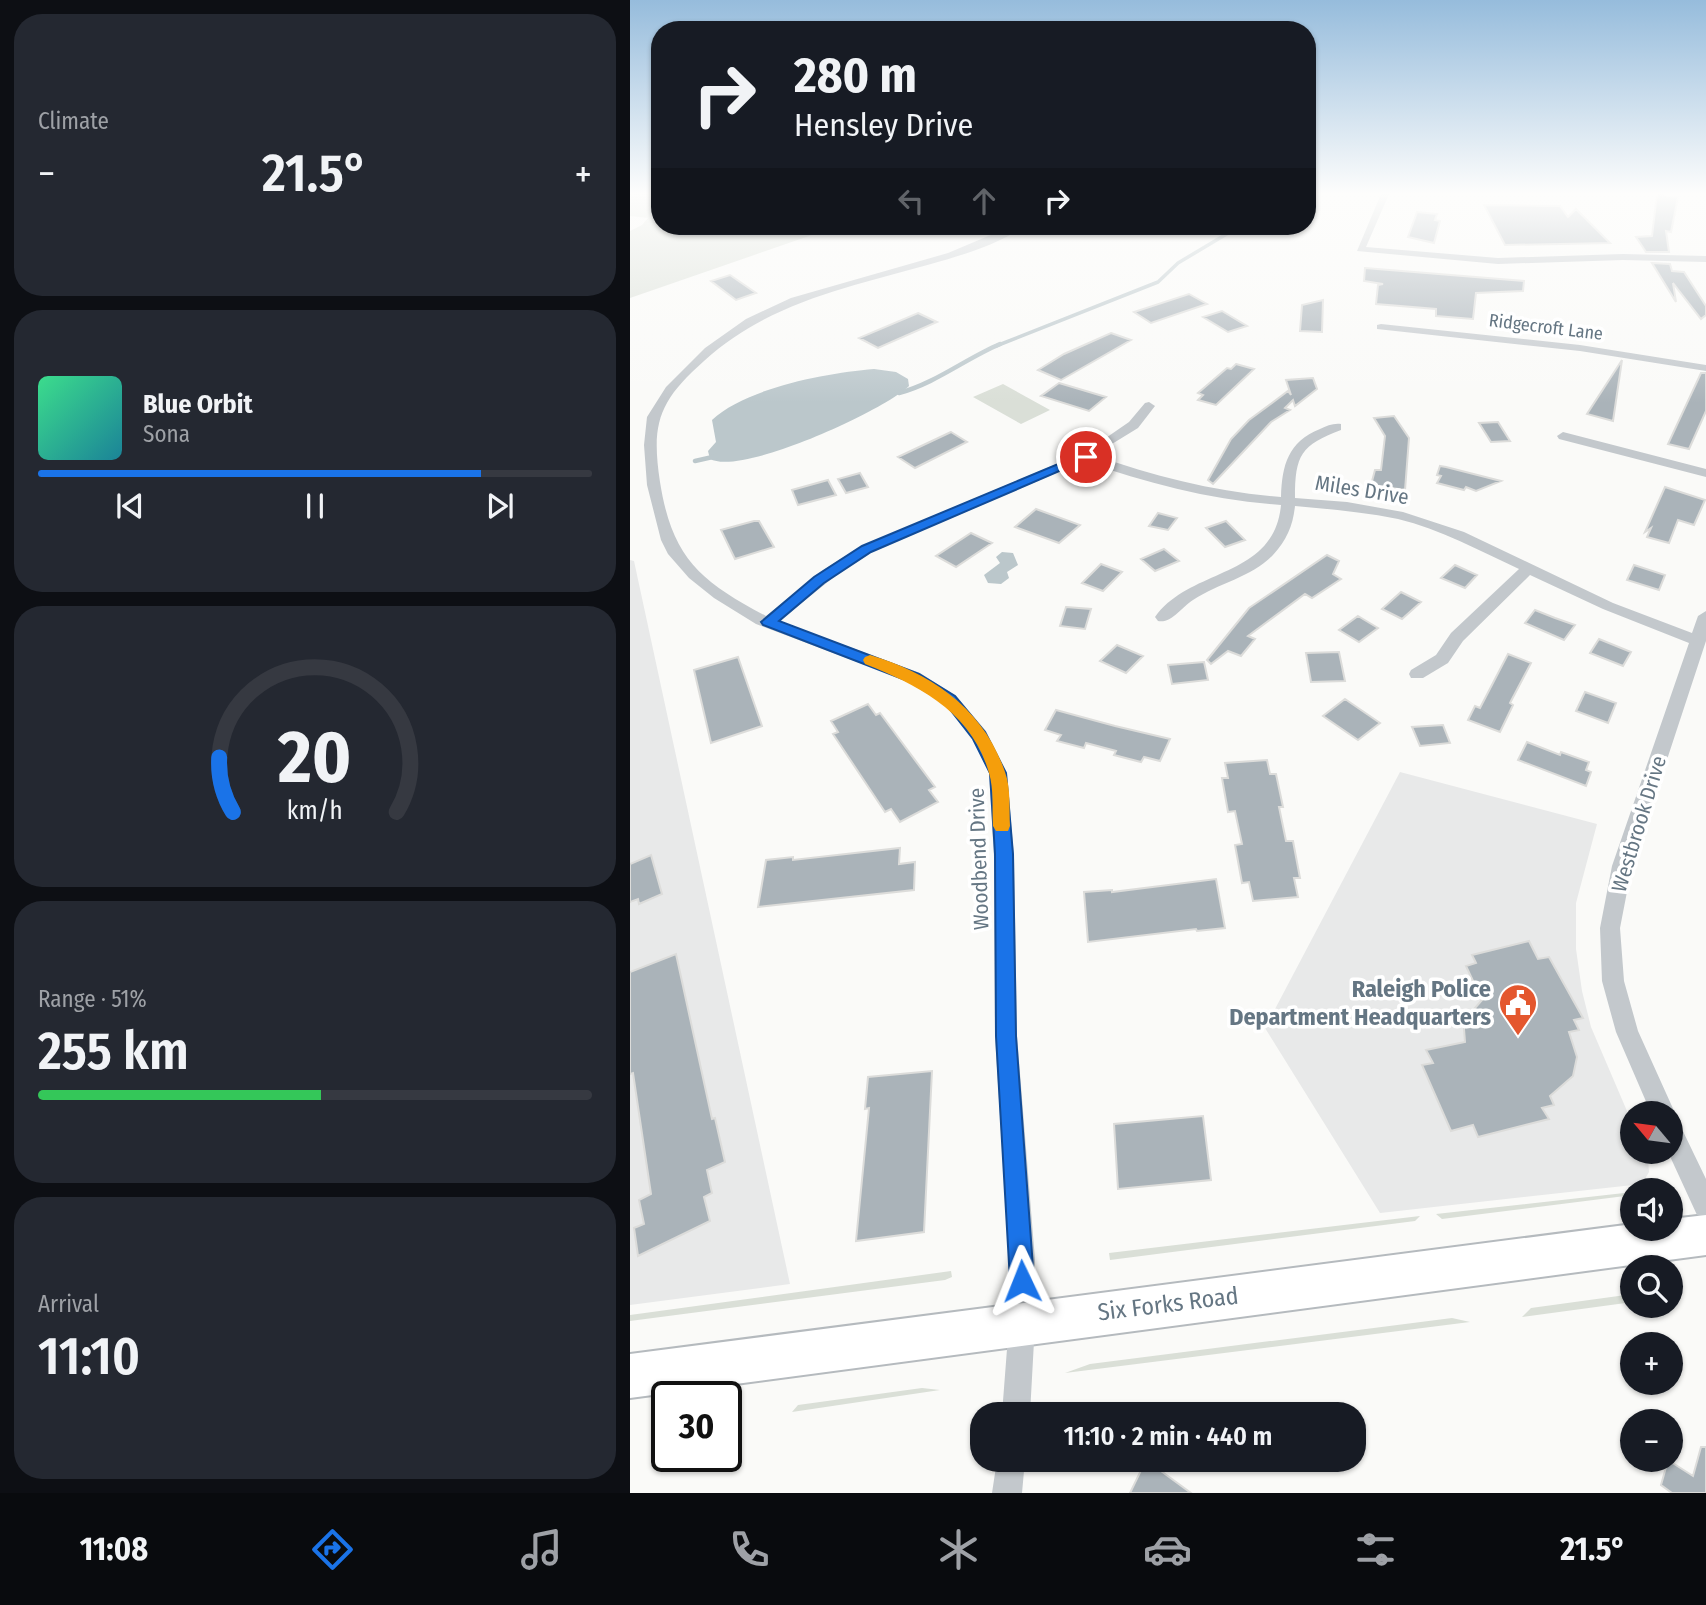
<!DOCTYPE html>
<html lang="en">
<head>
<meta charset="utf-8">
<style>
	:root { --surface:#171b24; --page:#242831; --text:#f1f3f6; --muted:#9ea1a6; --line:#363941; --accent:#1a73e8 }
	body { margin:0; font-family:"Fira Sans Condensed",sans-serif; background:var(--page); color:var(--text); height:100vh; display:flex; flex-direction:column; font-size:26px; white-space:nowrap }
	* { box-sizing:border-box; margin:0 }
	p { font-size:23px; color:var(--muted) }
	.icon { flex:none; width:38px; height:38px; fill:none; stroke:currentColor; stroke-width:2; stroke-linecap:round; stroke-linejoin:round }
	.map { position:relative; flex:1; overflow:hidden }
	.panel { display:flex; flex-direction:column; gap:14px; padding:14px; background:#0d0f14; width:630px }
	.panel>* { flex:none }
	.hud { position:absolute; left:21px; top:21px; width:665px; height:214px; border-radius:28px; box-shadow:0 2px 5px #0004; background:#171b24; color:var(--text); overflow:hidden }
	.needle { width:46px; rotate:299deg }
	.tools { position:absolute; left:990px; top:1101px; display:grid; gap:14px }
	.tools a { display:grid; place-items:center; width:63px; height:63px; border-radius:50%; background:var(--surface); box-shadow:0 2px 5px #0004; font-size:35px }
	.speed { position:absolute; left:21px; top:1381px; display:flex; gap:14px; font-size:35px; font-weight:700; text-align:center }
	.speed>* { display:grid; place-content:center; width:91px; height:91px; border-radius:50%; background:var(--surface); box-shadow:0 2px 5px #0004; line-height:1 }
	.speed .limit { border:4px solid #111; border-radius:10px; background:#fff; color:#111 }
	.pin { position:absolute; display:grid; place-items:center; width:60px; height:60px; color:#fff; margin:-30px; border:4px solid #fff; border-radius:50%; box-shadow:0 2px 7px #0007 }
	.me { position:absolute; width:77px; margin:-38px; rotate:358deg; stroke-linejoin:round; filter:drop-shadow(0 0 5px #0008) }
	.turn { display:flex; align-items:center; gap:24px; height:147px; padding:0 28px; font-size:32px }
	.turn .icon { width:91px; height:91px; stroke-width:2.5 }
	.turn b { display:block; font-size:49px; line-height:60px }
	.lanes { display:flex; align-items:center; height:66px; padding:0 28px; background:#0003; justify-content:center; gap:35px; direction:ltr }
	.lanes .off { opacity:.35 }
	.big { font-size:52px; font-weight:600; line-height:1.1 }
	.panel .widget { flex:1; display:flex; flex-direction:column; justify-content:center; gap:10px; min-width:0; padding:0 24px; border-radius:28px; background:var(--page) }
	.panel .dial { align-items:center; gap:0 }
	.dial svg { height:182px; overflow:visible; fill:none; stroke:var(--line); stroke-width:7; stroke-linecap:round; text-anchor:middle }
	.dial text { fill:var(--text); stroke:none }
	.song { display:flex; align-items:center; gap:21px }
	.cover { width:84px; height:84px; border-radius:10px; background:linear-gradient(135deg,hsl(150 70% 55%),hsl(190 70% 35%)) }
	.played { height:7px; border-radius:4px; background:linear-gradient(90deg,var(--accent) 80%,var(--line) 80%) }
	.keys { display:flex; justify-content:space-around; direction:ltr }
	.heat { display:flex; justify-content:space-between; align-items:center; font-size:38px; direction:ltr }
	.charge { height:10px; border-radius:5px; background:linear-gradient(90deg,#34c759 51%,var(--line) 0) }
	.trip { position:absolute; left:340px; top:1402px; width:396px; height:70px; border-radius:28px; background:var(--surface); box-shadow:0 2px 5px #0004; font-weight:600; line-height:70px; text-align:center }
	.tabs { display:flex; height:112px; justify-content:space-around; align-items:center; background:#090b0e; color:var(--muted) }
	.tabs .icon { width:49px; height:49px }
	.tabs .on { color:var(--accent) }
	.tabs b { font-size:32px; color:var(--text) }
	main { display:flex; flex:1; min-height:0 }
	.map>svg:first-child { display:block }
	.built { fill:#e8e9e9 }
	.green { fill:#dadfd7 }
	.water { fill:#bbc7cb }
	.lines { fill:none; stroke-linecap:round; stroke-linejoin:round }
	.stream-far1 { stroke:#bbc7cb; stroke-width:3.5 }
	.stream { stroke:#bbc7cb; stroke-width:4.5 }
	.building { fill:#aab3b9; stroke:#dcdcda; stroke-width:2 }
	.primary-casing { stroke:#b5babe; stroke-width:4 }
	.street { fill:#c3c8cc; fill-rule:evenodd }
	.primary { fill:#fff; fill-rule:evenodd }
	.route { fill:#1a73e8; stroke:#114b97; stroke-width:2 }
	.slow { fill:#f59e0b }
	.labels { text-anchor:middle; dominant-baseline:central; stroke-width:7; stroke-linejoin:round; paint-order:stroke }
	.far-street-label { font-size:18px; fill:#657683; stroke:#fff }
	.street-label { font-size:21px; fill:#657683; stroke:#fff }
	.near-poi-label { font-size:24px; font-weight:bold; fill:#657683; stroke:#fff; text-anchor:end }
	.near-street-label { font-size:24px; fill:#657683; stroke:#fff }
</style>
</head>
<body>
<main>
<section class="panel">
<div class="widget"><p>Climate</p>
<div class="heat"><a>−</a><b class="big">21.5°</b><a>+</a></div>
</div>
<div class="widget">
<div class="song"><i class="cover"></i><div><b>Blue Orbit</b><p>Sona</p></div></div>
<div class="played"></div>
<div class="keys"><svg class="icon" aria-label="previous" viewBox="0 0 24 24"><path d="M18 5L8 12l10 7zM5 5v14"/></svg><svg class="icon" aria-label="pause" viewBox="0 0 24 24"><path d="M8 5v14M16 5v14"/></svg><svg class="icon" aria-label="next" viewBox="0 0 24 24"><path d="M6 5l10 7-10 7zM19 5v14"/></svg></div>
</div>
<div class="widget dial"><svg viewBox="0 0 100 80">
<path d="M14 69A42 42 0 1 1 86 69"/>
<path d="M14 69A42 42 0 0 1 8 45" stroke="#1a73e8"/>
<text x="50" y="56" font-size="32" font-weight="700">20</text>
<text x="50" y="72" font-size="11">km/h</text>
</svg></div>
<div class="widget"><p>Range · 51%</p><b class="big">255 km</b><div class="charge"></div></div>
<div class="widget"><p>Arrival</p><b class="big">11:10</b></div>
</section>
<div class="map">
<svg width="1076" height="1493" viewBox="0 0 1076 1493">
	<rect width="100%" height="100%" fill="#fafaf8"/>
	<path class="built" d="M0 560 4 561 160 1284 0 1305Z
		M770 772 967 824 946 903V949L952 991 961 1027 1003 1125V1152H1015L1018 1159 1019 1172 1012 1184 750 1213 635 1028Z"/>
	<path class="green" d="M0 194H30V226H208L0 298V231L12 225 18 218 0 216Z
		M373 384 420 410 391 424 343 397Z
		M1003 1192V1195L812 1219 806 1214Z
		M790 1216 785 1221 480 1260 479 1253Z
		M321 1271 322 1277 315 1280 0 1321V1315Z
		M1003 1294V1302L892 1317 901 1308Z
		M822 1318 840 1322 435 1373 460 1364Z
		M292 1388 310 1390 162 1412 168 1405Z"/>
	<path class="water" d="M244 369 266 372 278 379 279 386C253 411 112 476 80 459L78 451 86 442 82 420C116 388 196 373 244 369Z
		M372 552 383 553 388 565 377 572 379 578 371 584 358 583 354 575 370 563 366 557Z"/>
	<g class="lines">
		<path class="stream-far1" d="M366 346 528 282 548 263 610 226"/>
		<path class="stream" d="M269 393C306 383 335 359 370 344
			M65 461 87 456"/>
	</g>
	<path class="building" d="M1027 194 1048 197 1041 232 1036 231 1039 252H1016L1006 237 1022 236Z
		M854 205 930 206 938 217 946 209 980 243 875 245Z
		M787 212 807 214 805 220 810 221 804 243 778 237Z
		M1022 263 1040 264 1042 271 1054 272 1076 306V315L1071 319 1043 283 1046 302Z
		M735 268 894 281 893 291 846 293 843 319 806 316V309L746 304 748 285 753 284 734 281Z
		M100 275 126 293 106 300 81 281Z
		M559 294 577 304 521 323 504 312Z
		M693 300 692 332 670 331 672 305Z
		M592 311 617 326 598 332 573 317Z
		M288 313 307 322 248 348 229 338Z
		M481 333 501 340 431 380 408 370 434 354Z
		M992 360 983 421 957 414Z
		M606 364 624 369 586 405 568 400 573 395 568 393 597 368 601 369Z
		M1071 373H1076V411L1059 449 1038 444Z
		M683 378 687 389 665 406 663 400 655 408 660 410 641 422 583 484 578 480 601 439 619 420 658 391 661 395 656 380Z
		M429 383 476 397 459 411 411 396Z
		M764 416 779 438 775 490 741 485 745 470H751L755 436 744 418Z
		M868 422 880 441 861 442 849 423Z
		M321 432 337 442 285 468 268 457Z
		M810 466 816 467 871 481 846 491 836 487 834 490 807 483 811 476 807 475Z
		M230 473 238 487 216 493 208 479Z
		M198 480 206 495 168 505 162 490Z
		M1035 487 1075 500 1064 525 1048 520 1039 543 1017 537 1021 528 1015 532Z
		M406 509 450 525 429 543 385 527Z
		M528 513 547 518 538 530 519 526Z
		M124 521H129L144 547 105 559 91 530Z
		M596 521 615 540 595 547 576 528Z
		M341 533 362 543 326 567 306 556Z
		M534 549 549 561 525 571 511 559Z
		M697 555 709 561 703 574 711 579 682 598 675 594 618 636 625 639 611 656 598 651 581 664 577 660 619 608Z
		M471 564 492 572 473 591 452 583Z
		M825 565 847 575 835 588 811 578Z
		M1004 565 1035 575 1029 590 997 580Z
		M771 592 791 602 772 619 752 609Z
		M436 607 461 609 455 629 430 626Z
		M905 610 925 618 945 625 934 640 895 623Z
		M728 616 748 628 729 642 709 630Z
		M969 639 1001 652 993 666 960 653Z
		M487 645 513 656 496 673 470 661Z
		M709 652 715 681 681 682 676 653Z
		M878 654 901 663 880 703 883 705 870 732 838 720 845 706 850 708Z
		M108 657 132 726 81 743 64 670Z
		M574 662 578 680 542 684 538 665Z
		M955 692 986 703 978 723 946 711Z
		M715 699 750 723 728 740 693 716Z
		M238 704 246 715 250 713 305 787 299 790 308 802 270 822 261 809 255 812 203 734 208 732 201 721Z
		M426 710 485 726 540 739 530 761 514 757 511 762 484 755 486 751 456 743 454 748 427 741 431 735 415 730Z
		M813 725 820 743 790 746 782 727Z
		M897 742 930 755 931 752 959 762 956 770 961 772 956 786 888 760Z
		M637 760 640 774H646L653 807H649L656 841H663L670 878H664L668 897 623 901 619 882 612 883 605 845 612 844 605 811 598 812 592 778H598L595 763Z
		M270 848 269 864 285 862 284 890 128 907 136 860 163 857V860Z
		M21 855 32 894 9 904 8 899 0 902V864Z
		M586 879 595 928 567 931 566 929 458 942 454 892 482 890V892Z
		M899 941 908 959 919 957 953 1018 944 1020 949 1030 939 1032 947 1057 943 1076 920 1096 924 1105 912 1108 919 1119 848 1137 843 1125 821 1131 792 1065 803 1063 796 1050 835 1042 834 1029 837 1017 852 1000 836 966 846 963 842 955Z
		M46 954 82 1119 85 1118 95 1162 77 1170 82 1193 74 1197 80 1221 8 1256 4 1228 14 1224 9 1200 21 1194 3 1073 0 1074V972Z
		M302 1071 294 1232 226 1241 239 1108 235 1109 238 1077Z
		M573 1116 581 1180 488 1189 484 1124Z
		M1071 1447H1076V1493H1042L1031 1485 1038 1460 1063 1476Z
		M516 1460 561 1493H500Z"/>
	<g class="lines">
		<defs>
			<path id="primary" d="M1076 1215V1255L0 1398V1354L1003 1224V1228H1041V1219Z"/>
		</defs>
		<use href="#primary" class="primary-casing"/>
		<path class="street" d="M751 194H759L736 247 868 258 993 254 1076 256V262L993 260 868 264 727 251Z
			M382 226H394C371 244 329 256 301 264 219 287 139 302 74 361 29 401 21 423 30 482 42 558 70 581 136 616L193 570 232 546 431 462 470 442 499 422 515 403 519 402 525 406 508 428 464 455C526 477 586 492 651 497 652 465 658 442 690 429 697 426 703 423 711 424V430C671 445 665 455 665 498L717 502 773 512 834 532 983 603 1062 633 1068 616 1076 611V641L1002 866 990 928 994 981 1008 1031 1045 1113 1042 1120 1049 1123 1076 1179V1218L1067 1215 1038 1152H1041V1113H1021L986 1032 972 981 970 928 982 866 1059 643 973 609 900 575 833 641 818 663 793 678H781L779 674 781 670 806 655 821 633 889 569C850 551 810 529 768 519 734 512 699 509 665 506 663 525 657 540 643 555 622 577 589 583 563 600 552 607 541 624 528 621L525 617C561 567 644 579 651 505 582 500 519 484 454 461L242 552 204 577 149 621 290 673 326 696 356 731 377 773 384 857 387 1036 405 1260V1323L400 1414H372L379 1323V1260L365 1036 364 857 359 773 343 739 314 704 278 681 126 624 84 598 59 578 38 554 31 540 17 485 14 445 17 417 36 387 75 348 116 319 161 298 318 253Z
			M751 324 950 345 1076 365V371L950 351 747 329V325Z
			M933 432 1076 469V477L929 439 927 436Z
			M367 1460H395L392 1493H362Z"/>
		<use href="#primary" class="primary"/>
	</g>
	<linearGradient id="sky" x2="0" y2="1"><stop stop-color="#96bcdc"/><stop offset="0.48" stop-color="#fdfdfc"/><stop offset="1" stop-color="#fdfdfc" stop-opacity="0"/></linearGradient>
	<rect width="1076" height="403" fill="url(#sky)"/>
	<path class="route" d="M452 454 462 457 241 552 194 583 149 621 289 674 325 696 355 732 376 773 383 854 386 1036 404 1281 400 1290 392 1293 384 1290 380 1281 366 1036 365 854 360 773 343 739 315 703 278 681 133 625 131 622 184 577 232 546Z"/>
	<path class="slow" d="M240 655C301 673 354 709 375 772 381 788 379 809 380 826L378 831H366L363 826C362 809 364 789 359 773 342 712 288 685 235 664L233 660 235 657Z"/>
	<defs>
		<symbol id="civic-pin" viewBox="-11 -11 22 30"><path d="M0 17L-7.5 6A9.5 9.5 0 1 1 7.5 6Z" fill="#e4572e" stroke="#fff"/><path d="M-.6-6.5H3V-4.5H.6V-3L4-1V1h2V6H-6V1h2V-1L-.6-3ZM-1.2 2.5V6h2.4V2.5Z" fill="#fff"/></symbol>
	</defs>
	<g fill-rule="evenodd">
		<use href="#civic-pin" x="866" y="981" width="44" height="60"/>
	</g>
	<g class="labels">
		<g class="far-street-label">
			<text transform="translate(916 327) rotate(7)">Ridgecroft Lane</text>
		</g>
		<g class="street-label">
			<text transform="translate(732 490) rotate(9)">Miles Drive</text>
			<text transform="translate(1009 824) rotate(-73)">Westbrook Drive</text>
			<text transform="translate(349 859) rotate(-92)">Woodbend Drive</text>
		</g>
		<g class="near-poi-label">
			<text x="861" y="989">Raleigh Police<tspan x="861" dy="28">Department Headquarters</tspan></text>
		</g>
		<g class="near-street-label">
			<text transform="translate(538 1304) rotate(-7)">Six Forks Road</text>
		</g>
	</g>
</svg>
<div class="tools">
<a><svg class="needle" viewBox="-14 -14 28 28"><path d="M0-13l5 13h-10z" fill="#e53935"/><path d="M0 13l5-13h-10z" fill="#9ea1a6"/></svg></a>
<a><svg class="icon" aria-label="sound" viewBox="0 0 24 24"><path d="M4 9h4l5-4v14l-5-4H4zM17 9q2 3 0 6"/></svg></a>
<a><svg class="icon" aria-label="search" viewBox="0 0 24 24"><circle cx="10" cy="10" r="6"/><path d="M15 15l6 6"/></svg></a>
<a>+</a>
<a>−</a>
</div>
<div class="speed"><div class="limit">30</div></div>
<div class="pin" style="left:456px;top:457px;background:#d93025"><svg class="icon" aria-label="arrive" viewBox="0 0 24 24"><path d="M6 21V4h12l-3 4 3 4H6"/></svg></div>
<svg class="me" style="left:392px;top:1281px" viewBox="-20 -20 40 40"><path d="M0-17L14 15 0 8-14 15z" fill="#1a73e8" stroke="#fff" stroke-width="4"/></svg>
<div class="trip">11:10 · 2 min · 440 m</div>
<div class="hud">
<div class="turn"><svg class="icon" aria-label="right" viewBox="0 0 24 24"><path d="M7 20v-9h11M14 6l5 5-5 5"/></svg><div><b>280 m</b>Hensley Drive</div></div>
<div class="lanes"><svg class="icon off" aria-label="left" viewBox="0 0 24 24"><path d="M17 20v-9H6M10 6l-5 5 5 5"/></svg><svg class="icon off" aria-label="ahead" viewBox="0 0 24 24"><path d="M12 20V5M6 11l6-6 6 6"/></svg><svg class="icon" aria-label="right" viewBox="0 0 24 24"><path d="M7 20v-9h11M14 6l5 5-5 5"/></svg></div>
</div>
</div>
</main>
<nav class="tabs">
<b>11:08</b>
<svg class="icon on" aria-label="directions" viewBox="0 0 24 24"><path d="M12 3l9 9-9 9-9-9zM9 14v-3h6M13 9l2 2-2 2"/></svg>
<svg class="icon" aria-label="music" viewBox="0 0 24 24"><path d="M9 18V5l10-2v13"/><circle cx="6" cy="18" r="3"/><circle cx="16" cy="16" r="3"/></svg>
<svg class="icon" aria-label="phone" viewBox="0 0 24 24"><path d="M5 4h4l2 5-3 2q2 4 5 5l2-3 5 2v4C11 20 4 13 5 4z"/></svg>
<svg class="icon" aria-label="climate" viewBox="0 0 24 24"><path d="M12 3v18M4 7l16 10M4 17L20 7"/></svg>
<svg class="icon" aria-label="car" viewBox="0 0 24 24"><path d="M5 17H2v-5l4-1 3-4h7l3 4 3 1v5h-3M9 17h6M6 11h13"/><circle cx="7" cy="17" r="2"/><circle cx="17" cy="17" r="2"/></svg>
<svg class="icon" aria-label="filters" viewBox="0 0 24 24"><path d="M4 7h16M4 17h16"/><circle cx="9" cy="7" r="2"/><circle cx="15" cy="17" r="2"/></svg>
<b>21.5°</b>
</nav>
</body>
</html>
